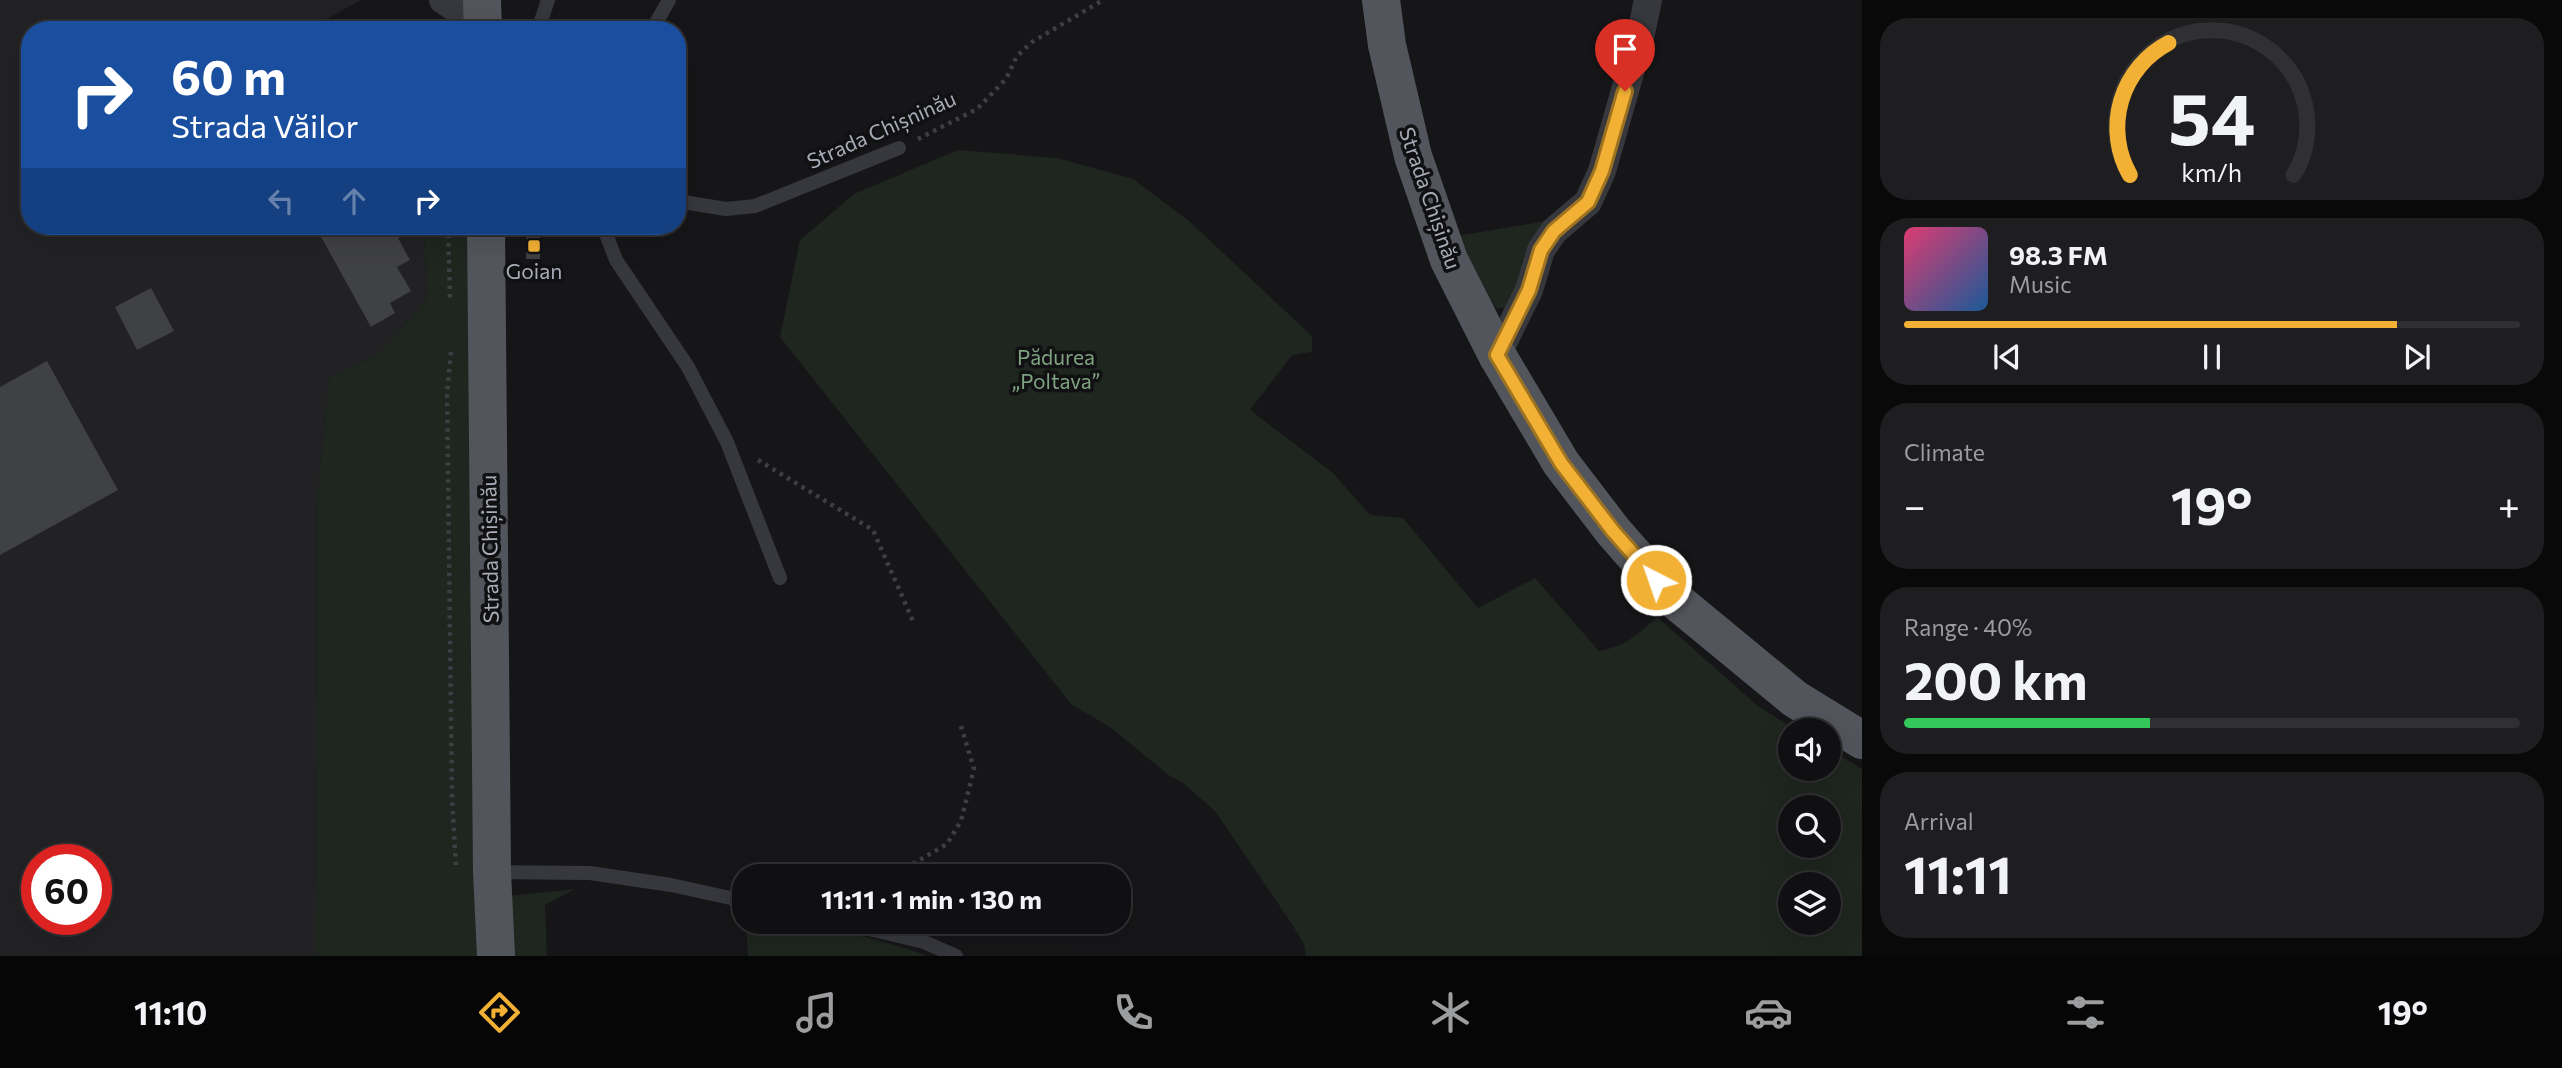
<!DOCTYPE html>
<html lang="en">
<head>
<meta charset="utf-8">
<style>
	:root { --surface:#101012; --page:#1e1e20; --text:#f1f3f6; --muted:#9c9d9f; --line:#303032; --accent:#f2b134 }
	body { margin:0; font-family:Commissioner,sans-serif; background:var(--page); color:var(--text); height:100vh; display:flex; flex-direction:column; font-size:26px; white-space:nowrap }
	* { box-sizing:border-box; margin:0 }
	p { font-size:23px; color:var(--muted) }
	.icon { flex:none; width:38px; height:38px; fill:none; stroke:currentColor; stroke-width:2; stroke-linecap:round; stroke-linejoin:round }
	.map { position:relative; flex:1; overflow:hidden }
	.drawer { display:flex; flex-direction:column; gap:18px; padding:18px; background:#09090a; width:700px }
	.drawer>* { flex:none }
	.banner { position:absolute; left:21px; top:21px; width:665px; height:214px; border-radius:28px; box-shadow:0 7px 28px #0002,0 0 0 2px var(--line); background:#1a4fa0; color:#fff; overflow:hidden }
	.fabs { position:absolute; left:1778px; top:718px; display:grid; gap:14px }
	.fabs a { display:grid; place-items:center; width:63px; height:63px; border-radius:50%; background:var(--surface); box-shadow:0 7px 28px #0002,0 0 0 2px var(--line); font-size:35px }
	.speed { position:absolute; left:21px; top:844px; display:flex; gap:14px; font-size:35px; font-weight:700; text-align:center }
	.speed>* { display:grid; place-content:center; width:91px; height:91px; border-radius:50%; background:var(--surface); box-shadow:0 7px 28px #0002,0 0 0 2px var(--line); line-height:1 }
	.speed .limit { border:10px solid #d22; background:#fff; color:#111 }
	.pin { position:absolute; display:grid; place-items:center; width:60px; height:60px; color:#fff; margin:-72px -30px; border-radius:50% 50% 50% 0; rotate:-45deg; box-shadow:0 0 7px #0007 }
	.pin .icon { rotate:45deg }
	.me { position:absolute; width:77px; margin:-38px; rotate:319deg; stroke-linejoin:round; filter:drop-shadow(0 0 5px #0008) }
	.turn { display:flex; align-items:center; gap:24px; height:147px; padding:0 35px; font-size:32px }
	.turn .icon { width:91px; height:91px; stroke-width:2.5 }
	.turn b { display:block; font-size:49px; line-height:60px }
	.lanes { display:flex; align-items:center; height:66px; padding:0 35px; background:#0003; justify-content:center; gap:35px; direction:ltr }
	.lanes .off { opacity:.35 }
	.big { font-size:52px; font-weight:700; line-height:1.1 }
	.drawer .card { flex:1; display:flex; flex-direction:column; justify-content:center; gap:10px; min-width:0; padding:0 24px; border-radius:28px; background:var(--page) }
	.drawer .dial { align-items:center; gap:0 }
	.dial svg { height:182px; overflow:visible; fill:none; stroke:var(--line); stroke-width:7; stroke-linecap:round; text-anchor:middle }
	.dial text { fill:var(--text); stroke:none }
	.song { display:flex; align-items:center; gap:21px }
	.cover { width:84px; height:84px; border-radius:10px; background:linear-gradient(135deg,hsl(340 70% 55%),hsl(210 70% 35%)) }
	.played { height:7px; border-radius:4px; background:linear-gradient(90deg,var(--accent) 80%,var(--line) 80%) }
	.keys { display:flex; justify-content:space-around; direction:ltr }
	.heat { display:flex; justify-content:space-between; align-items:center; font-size:38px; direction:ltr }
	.charge { height:10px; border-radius:5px; background:linear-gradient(90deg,#34c759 40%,var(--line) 0) }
	.trip { position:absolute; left:732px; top:864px; width:399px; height:70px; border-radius:28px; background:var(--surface); box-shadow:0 7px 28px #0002,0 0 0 2px var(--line); font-weight:700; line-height:70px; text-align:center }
	.tab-bar { display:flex; height:112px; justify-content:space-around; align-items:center; background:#060607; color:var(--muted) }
	.tab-bar .icon { width:49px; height:49px }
	.tab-bar .on { color:var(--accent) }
	.tab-bar b { font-size:32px; color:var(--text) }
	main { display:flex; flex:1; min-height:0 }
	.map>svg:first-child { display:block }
	.built { fill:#222225; fill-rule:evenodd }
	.green { fill:#1e261f; fill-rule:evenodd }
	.building { fill:#404145 }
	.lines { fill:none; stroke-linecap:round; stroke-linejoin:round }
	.path { stroke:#3d3f44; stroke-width:4.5; stroke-dasharray:3.5 5; stroke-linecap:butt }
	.lane { stroke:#37383d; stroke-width:14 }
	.street { stroke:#37383d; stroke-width:28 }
	.primary { stroke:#53555c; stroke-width:38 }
	.route-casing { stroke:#9d7322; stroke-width:18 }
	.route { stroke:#f2b134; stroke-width:12 }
	.poi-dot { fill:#f2b134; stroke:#111113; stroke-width:2.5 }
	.labels { text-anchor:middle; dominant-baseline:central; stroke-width:7; stroke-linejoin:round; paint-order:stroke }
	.street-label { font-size:21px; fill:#a8adb8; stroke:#111113 }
	.poi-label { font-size:21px; fill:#a8adb8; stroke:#111113 }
	.park-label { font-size:21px; fill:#7fa381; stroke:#111113 }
</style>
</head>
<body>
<main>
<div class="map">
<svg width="1862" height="956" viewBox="0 0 1862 956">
	<rect width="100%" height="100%" fill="#161618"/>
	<path class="built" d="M0 0H361L307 30H30V226H424L427 299 378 354 329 378 317 500 315 956H0ZM37 859H96V919H37Z"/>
	<path class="green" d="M958 150 1057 158 1133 179 1189 221 1312 336V352L1292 355 1250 410 1333 473 1370 515 1403 518 1478 608 1535 578 1599 651C1624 647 1639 634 1657 617L1758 706 1796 730H1790V768H1829V749L1862 769V956H1306L1304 944 1290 921 1215 811 1183 783 1170 776 1110 727 1072 705 780 337 800 240 854 194ZM1790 807H1829V845H1790ZM1790 884H1829V922H1790Z
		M1552 220 1510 308H1497L1488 303 1457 236Z
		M424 226H472L487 956H315L317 500 329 378 378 354 427 299Z
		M575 889 545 905 547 956H509L507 896Z
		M746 922C808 922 870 935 928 956H748Z"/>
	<path class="building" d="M315 226H408L411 231 398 238 410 260 397 267 411 291 390 303 395 313 371 327Z
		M527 235H540V259H526Z
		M151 288 174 331 137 350 115 307Z
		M47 361 118 490 0 555V387Z"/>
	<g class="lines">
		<path class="path" d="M416 30H417
			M918 139 977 109 1006 79 1017 56 1032 42 1103 0
			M448 226 450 298
			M451 352 447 394 452 797 456 868
			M758 460 873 530 913 621
			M891 877 947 844 961 821 974 769 960 723"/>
		<path class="lane" d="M538 30 548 0
			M652 30 669 0
			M677 201 726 209 755 206 899 148
			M603 226 616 260 688 367 727 442 780 578
			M492 872 590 873 671 885 744 901
			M840 922 924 942 956 956"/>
		<path class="street" d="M443 0 483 27
			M1497 355 1529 290 1541 250 1554 231 1588 202 1602 171 1640 38 1648 0"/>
		<path class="primary" d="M482 0 483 30
			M1381 0 1387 45 1413 156 1449 260 1497 355 1561 463 1613 531 1670 596 1795 699 1862 740
			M486 226 492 872 496 956"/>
	</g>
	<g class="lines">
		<defs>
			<path id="route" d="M1625 91 1602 171 1588 202 1554 231 1541 250 1529 290 1497 355 1561 463 1613 531 1656 580"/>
		</defs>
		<use href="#route" class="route-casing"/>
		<use href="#route" class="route"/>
	</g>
	<rect class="poi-dot" x="527" y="239" width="14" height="14" rx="3.5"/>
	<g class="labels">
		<g class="street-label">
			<text transform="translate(881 129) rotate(-24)">Strada Chișninău</text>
			<text transform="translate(1431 198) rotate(71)">Strada Chișinău</text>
			<text transform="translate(489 549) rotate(-91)">Strada Chișinău</text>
		</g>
		<g class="poi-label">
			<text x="534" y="270">Goian</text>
		</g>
		<g class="park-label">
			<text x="1056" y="356">Pădurea<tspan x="1056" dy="24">„Poltava”</tspan></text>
		</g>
	</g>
</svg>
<div class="fabs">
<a><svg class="icon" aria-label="sound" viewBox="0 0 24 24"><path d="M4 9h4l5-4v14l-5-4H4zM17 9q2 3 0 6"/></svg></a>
<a><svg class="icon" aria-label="search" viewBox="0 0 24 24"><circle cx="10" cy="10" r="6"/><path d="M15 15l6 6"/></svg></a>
<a><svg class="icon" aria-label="layers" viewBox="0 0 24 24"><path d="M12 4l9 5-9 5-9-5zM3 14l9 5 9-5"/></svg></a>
</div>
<div class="speed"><div class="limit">60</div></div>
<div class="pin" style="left:1625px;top:91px;background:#d93025"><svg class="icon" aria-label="arrive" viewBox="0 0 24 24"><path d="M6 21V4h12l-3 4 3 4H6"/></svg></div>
<svg class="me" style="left:1656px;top:580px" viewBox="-20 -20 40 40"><circle r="17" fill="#f2b134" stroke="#fff" stroke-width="3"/><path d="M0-11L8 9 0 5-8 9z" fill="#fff"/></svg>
<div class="trip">11:11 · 1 min · 130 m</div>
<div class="banner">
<div class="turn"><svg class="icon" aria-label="right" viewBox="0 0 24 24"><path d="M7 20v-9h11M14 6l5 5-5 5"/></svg><div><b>60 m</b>Strada Văilor</div></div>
<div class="lanes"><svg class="icon off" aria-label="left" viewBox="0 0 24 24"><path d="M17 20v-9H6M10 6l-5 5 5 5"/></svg><svg class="icon off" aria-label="ahead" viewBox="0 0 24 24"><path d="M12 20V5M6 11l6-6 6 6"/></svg><svg class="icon" aria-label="right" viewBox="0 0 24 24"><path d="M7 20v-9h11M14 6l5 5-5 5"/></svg></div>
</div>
</div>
<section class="drawer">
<div class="card dial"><svg viewBox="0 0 100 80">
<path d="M14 69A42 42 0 1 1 86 69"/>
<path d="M14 69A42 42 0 0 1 31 11" stroke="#f2b134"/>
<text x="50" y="56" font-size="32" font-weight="700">54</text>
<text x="50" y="72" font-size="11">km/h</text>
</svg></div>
<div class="card">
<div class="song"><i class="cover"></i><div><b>98.3 FM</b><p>Music</p></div></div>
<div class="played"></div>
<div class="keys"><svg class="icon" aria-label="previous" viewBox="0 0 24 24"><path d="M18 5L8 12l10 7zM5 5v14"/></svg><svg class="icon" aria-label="pause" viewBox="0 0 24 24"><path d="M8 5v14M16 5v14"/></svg><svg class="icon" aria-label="next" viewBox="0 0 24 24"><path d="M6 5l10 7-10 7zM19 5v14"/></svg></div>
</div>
<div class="card"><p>Climate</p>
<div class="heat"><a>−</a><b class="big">19°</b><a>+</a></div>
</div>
<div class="card"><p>Range · 40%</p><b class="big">200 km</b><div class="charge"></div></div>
<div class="card"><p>Arrival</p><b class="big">11:11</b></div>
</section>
</main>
<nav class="tab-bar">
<b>11:10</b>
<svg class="icon on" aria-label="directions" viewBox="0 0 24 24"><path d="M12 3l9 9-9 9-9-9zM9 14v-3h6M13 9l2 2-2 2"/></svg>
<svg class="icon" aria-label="music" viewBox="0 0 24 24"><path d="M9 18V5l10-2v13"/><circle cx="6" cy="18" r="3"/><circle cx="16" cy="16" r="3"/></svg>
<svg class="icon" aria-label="phone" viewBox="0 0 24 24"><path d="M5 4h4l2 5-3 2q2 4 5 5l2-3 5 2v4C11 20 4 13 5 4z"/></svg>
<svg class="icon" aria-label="climate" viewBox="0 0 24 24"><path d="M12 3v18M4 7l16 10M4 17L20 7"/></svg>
<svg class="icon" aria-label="car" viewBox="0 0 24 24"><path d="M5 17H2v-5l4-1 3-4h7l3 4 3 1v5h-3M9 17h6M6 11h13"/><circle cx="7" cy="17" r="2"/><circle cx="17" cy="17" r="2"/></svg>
<svg class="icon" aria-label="filters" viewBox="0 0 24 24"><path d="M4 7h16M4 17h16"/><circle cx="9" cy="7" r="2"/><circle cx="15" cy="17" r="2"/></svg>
<b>19°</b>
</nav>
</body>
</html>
